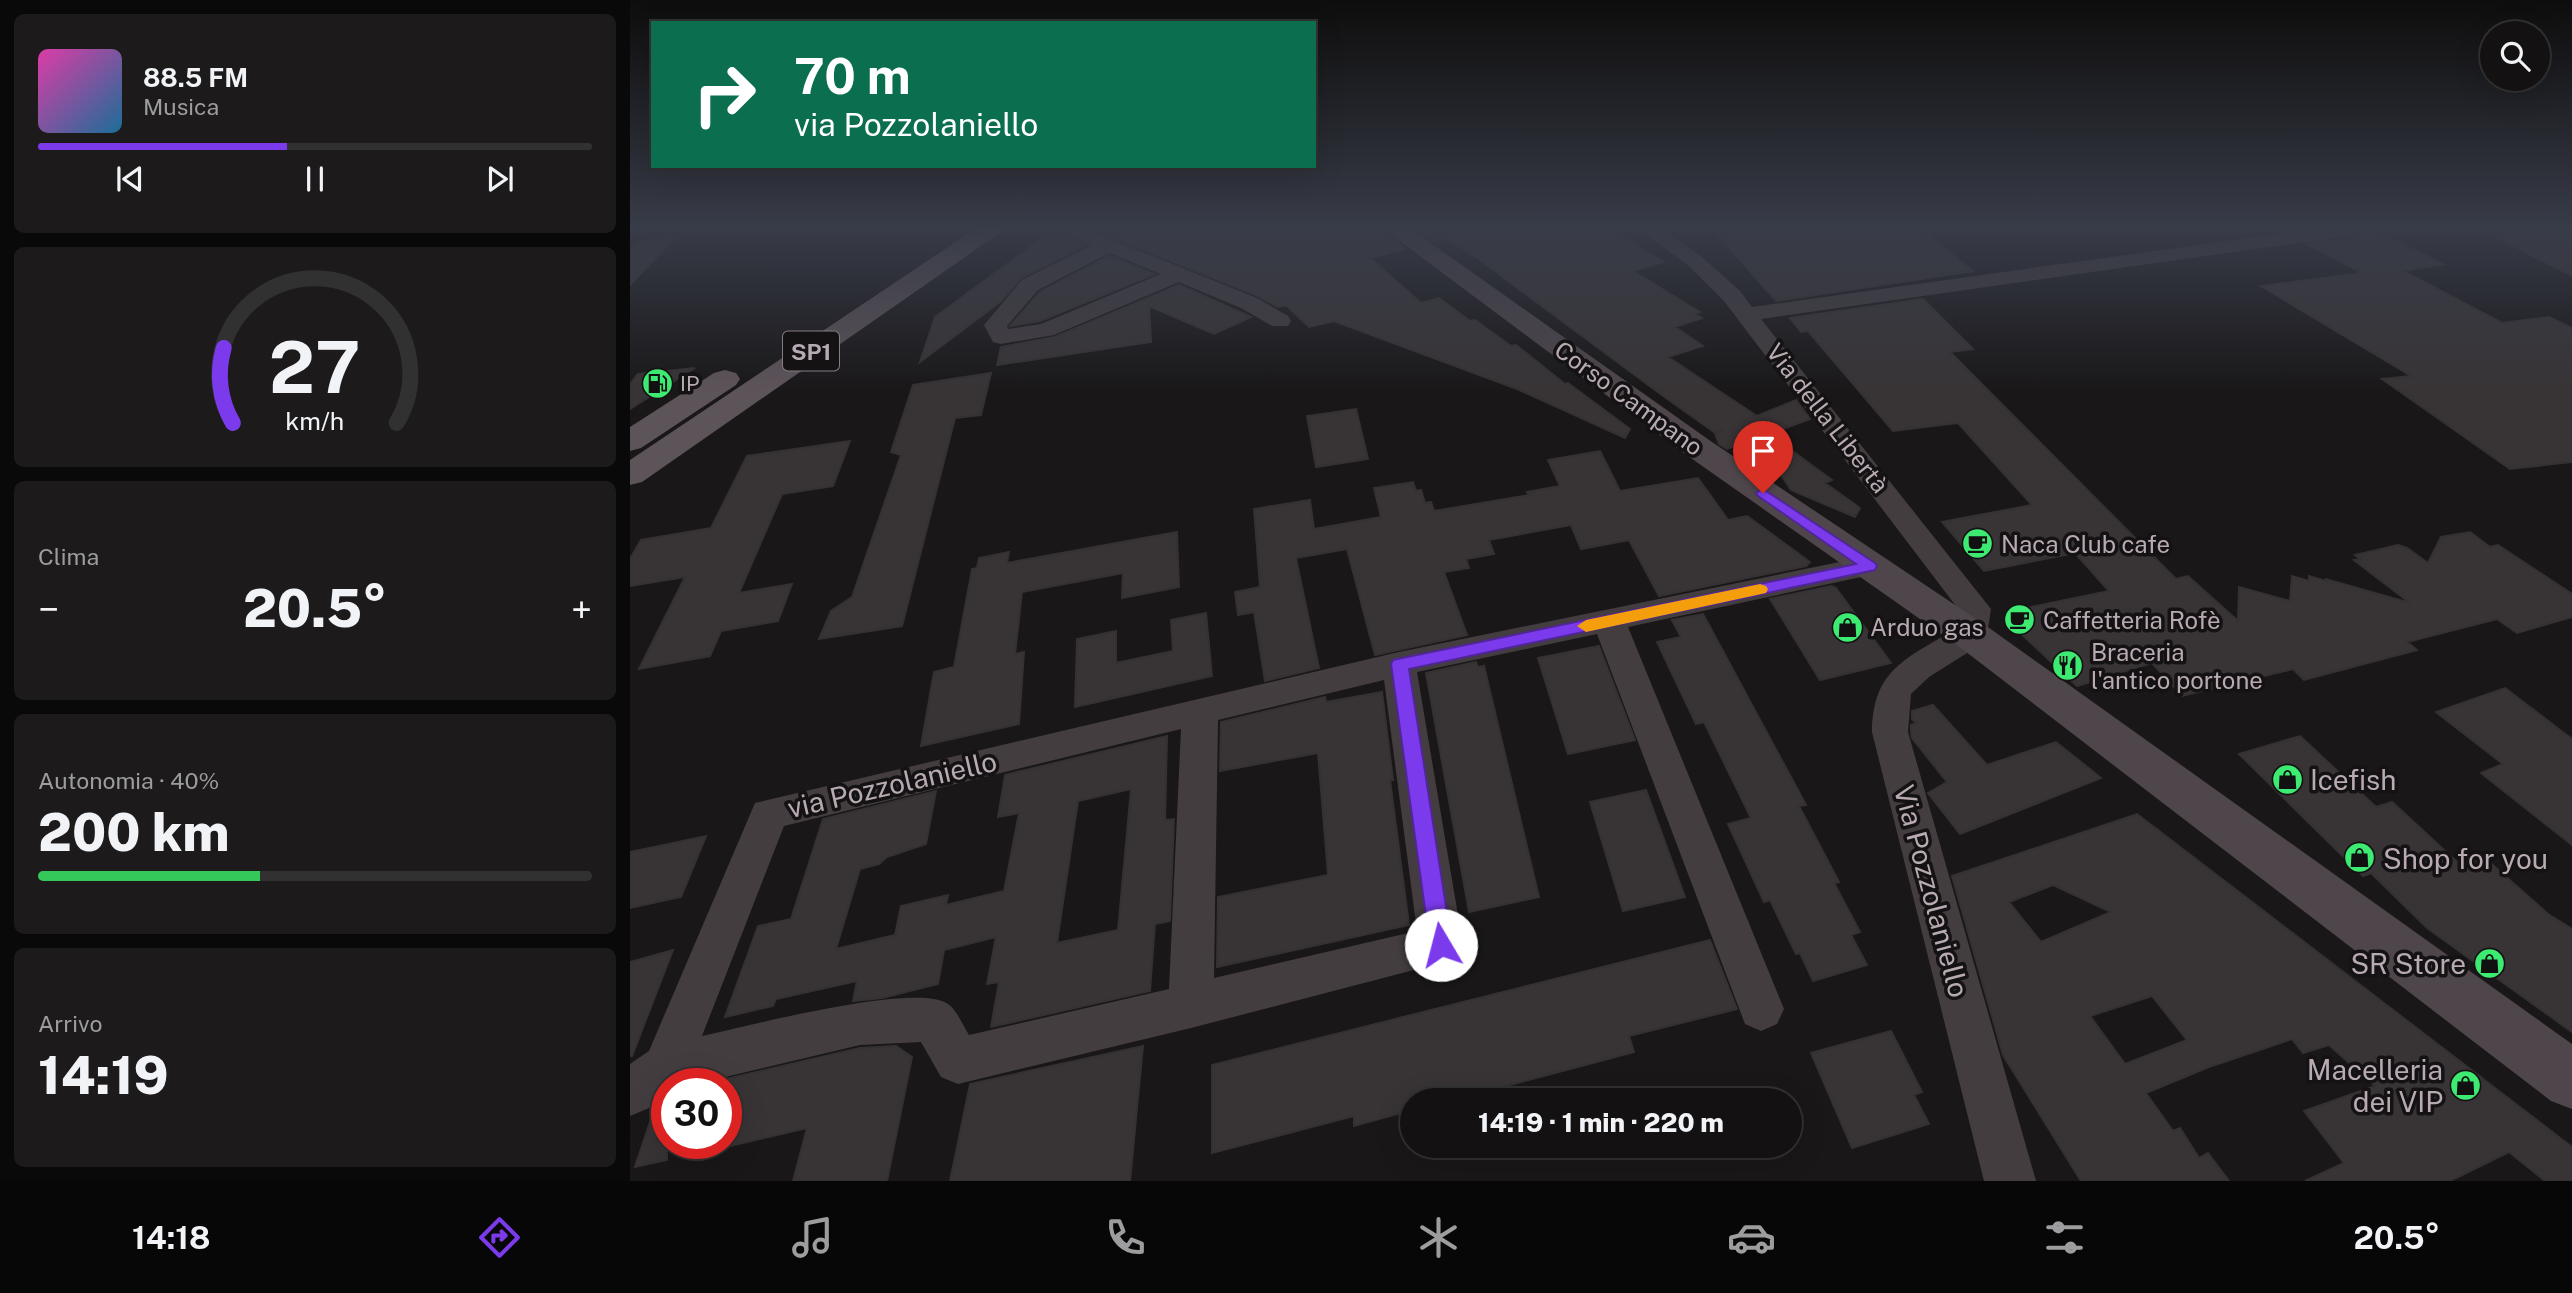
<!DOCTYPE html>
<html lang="it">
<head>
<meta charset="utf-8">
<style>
	:root { --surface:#131112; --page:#1c1a1b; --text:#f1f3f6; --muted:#9d9d9f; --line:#323132; --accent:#7c3aed }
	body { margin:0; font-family:"Public Sans",sans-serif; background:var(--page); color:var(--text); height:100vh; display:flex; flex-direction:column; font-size:26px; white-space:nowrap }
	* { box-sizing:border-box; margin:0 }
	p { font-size:23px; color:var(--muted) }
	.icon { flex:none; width:38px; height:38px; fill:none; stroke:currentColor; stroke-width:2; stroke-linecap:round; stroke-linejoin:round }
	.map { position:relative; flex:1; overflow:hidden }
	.details { display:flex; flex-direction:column; gap:14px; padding:14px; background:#0a090a; width:630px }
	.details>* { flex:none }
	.guide { position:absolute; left:21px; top:21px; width:665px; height:147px; border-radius:0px; box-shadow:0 7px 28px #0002,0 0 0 2px var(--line); background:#0b6e4f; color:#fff; overflow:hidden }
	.tools { position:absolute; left:1850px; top:21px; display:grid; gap:14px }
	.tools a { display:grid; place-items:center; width:70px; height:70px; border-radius:50%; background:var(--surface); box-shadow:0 7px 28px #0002,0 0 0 2px var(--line); font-size:35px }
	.speed { position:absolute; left:21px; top:1068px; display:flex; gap:14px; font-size:35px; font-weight:700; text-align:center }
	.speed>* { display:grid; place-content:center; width:91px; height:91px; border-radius:50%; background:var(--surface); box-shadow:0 7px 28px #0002,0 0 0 2px var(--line); line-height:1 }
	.speed .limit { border:10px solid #d22; background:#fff; color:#111 }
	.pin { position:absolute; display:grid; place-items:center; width:60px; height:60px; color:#fff; margin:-72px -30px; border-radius:50% 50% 50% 0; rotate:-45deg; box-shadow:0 0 7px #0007 }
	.pin .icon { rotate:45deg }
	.me { position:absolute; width:77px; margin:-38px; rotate:352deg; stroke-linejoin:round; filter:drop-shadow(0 0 5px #0008) }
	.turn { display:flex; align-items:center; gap:24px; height:147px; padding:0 28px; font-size:32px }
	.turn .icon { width:91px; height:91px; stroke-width:2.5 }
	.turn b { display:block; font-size:49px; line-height:60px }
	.big { font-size:52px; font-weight:800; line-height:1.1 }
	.details .widget { flex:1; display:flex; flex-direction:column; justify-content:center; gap:10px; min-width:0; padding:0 24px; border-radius:10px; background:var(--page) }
	.details .dial { align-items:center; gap:0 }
	.dial svg { height:182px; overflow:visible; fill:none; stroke:var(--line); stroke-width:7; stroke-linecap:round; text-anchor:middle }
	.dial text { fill:var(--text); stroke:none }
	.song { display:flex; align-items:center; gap:21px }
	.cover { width:84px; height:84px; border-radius:10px; background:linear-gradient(135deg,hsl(320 70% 55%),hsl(200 70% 35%)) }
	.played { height:7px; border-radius:4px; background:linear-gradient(90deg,var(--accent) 45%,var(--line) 45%) }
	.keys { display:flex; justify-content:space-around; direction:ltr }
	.heat { display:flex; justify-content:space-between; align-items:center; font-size:38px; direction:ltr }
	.charge { height:10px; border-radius:5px; background:linear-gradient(90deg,#34c759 40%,var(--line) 0) }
	.trip { position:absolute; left:770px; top:1088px; width:402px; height:70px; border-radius:35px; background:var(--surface); box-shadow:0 7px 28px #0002,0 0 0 2px var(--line); font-weight:800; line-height:70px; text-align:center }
	.tab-bar { display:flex; height:112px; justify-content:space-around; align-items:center; background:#080707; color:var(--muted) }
	.tab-bar .icon { width:49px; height:49px }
	.tab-bar .active { color:var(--accent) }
	.tab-bar b { font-size:32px; color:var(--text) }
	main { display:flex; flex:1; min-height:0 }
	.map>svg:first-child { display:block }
	.building { fill:#383436; stroke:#353132; stroke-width:2; fill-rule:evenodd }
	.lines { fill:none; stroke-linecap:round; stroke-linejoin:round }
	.street { fill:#433d40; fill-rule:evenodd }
	.secondary { fill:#4e464b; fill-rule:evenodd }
	.primary { fill:#5d5459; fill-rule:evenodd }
	.route { fill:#7c3aed; stroke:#51269a; stroke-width:2 }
	.slow { fill:#f59e0b }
	.labels { text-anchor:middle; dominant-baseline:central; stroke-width:7; stroke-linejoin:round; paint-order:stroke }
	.far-poi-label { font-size:21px; fill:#b8aab3; stroke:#141213; text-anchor:start }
	.shield { fill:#141213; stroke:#877c83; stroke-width:2 }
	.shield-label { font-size:23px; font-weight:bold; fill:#b8aab3 }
	.street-label { font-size:24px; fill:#b8aab3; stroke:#141213 }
	.poi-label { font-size:24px; fill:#b8aab3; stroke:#141213; text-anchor:start }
	.near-poi-label { font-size:28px; fill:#b8aab3; stroke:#141213; text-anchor:start }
	.near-street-label { font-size:28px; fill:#b8aab3; stroke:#141213 }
</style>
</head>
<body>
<main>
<section class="details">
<div class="widget">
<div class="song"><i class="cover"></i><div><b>88.5 FM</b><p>Musica</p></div></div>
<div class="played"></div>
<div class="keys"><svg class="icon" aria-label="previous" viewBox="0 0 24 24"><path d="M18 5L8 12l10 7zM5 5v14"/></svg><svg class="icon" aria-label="pause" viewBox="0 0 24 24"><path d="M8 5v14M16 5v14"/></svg><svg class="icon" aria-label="next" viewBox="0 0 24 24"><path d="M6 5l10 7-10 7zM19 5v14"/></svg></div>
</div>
<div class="widget dial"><svg viewBox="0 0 100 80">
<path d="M14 69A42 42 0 1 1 86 69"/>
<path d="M14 69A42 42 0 0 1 10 36" stroke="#7c3aed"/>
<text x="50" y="56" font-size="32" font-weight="700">27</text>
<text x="50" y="72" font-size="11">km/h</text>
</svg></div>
<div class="widget"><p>Clima</p>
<div class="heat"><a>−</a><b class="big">20.5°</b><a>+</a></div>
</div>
<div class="widget"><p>Autonomia · 40%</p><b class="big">200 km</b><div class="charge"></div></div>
<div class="widget"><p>Arrivo</p><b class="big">14:19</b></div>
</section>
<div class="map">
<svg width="1942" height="1181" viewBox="0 0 1942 1181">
	<rect width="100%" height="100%" fill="#191718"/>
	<path class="building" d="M465 227H558L564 232 586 227H749L775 249 740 258 791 303 809 298 840 321 845 320 881 346 886 345 935 384 938 383 1000 429 995 438 887 389 704 321 679 327 656 305 648 307 628 296 469 232Z
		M782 227H974L1034 262 1003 271 1070 312 1065 314 1072 318 1045 327 1073 346 1038 357 1127 416 1166 400 1180 419 1139 434 1202 480 1195 483 1230 508 1225 517 1161 490 1143 463 1138 465 1111 444 1097 449 1089 444 1085 433 1092 430 1090 429 1084 432 1029 393 850 260 816 238 803 241Z
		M1081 227H1203L1210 233 1288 227 1343 271 1146 301Z
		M1736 227 1813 264 1773 271 1872 323 1919 317 1942 328V462L1880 469 1752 379 1781 376 1631 286 1732 273 1678 244 1724 238 1735 231Z
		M1942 227V276L1862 235Z
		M418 234 430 235 456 245 391 278 370 302 290 362 305 317Z
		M45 238 0 285V251L11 241Z
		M479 256 524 274 410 321 380 326 410 292Z
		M549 285 621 317 584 334 519 306 521 342 367 365 371 347 425 337Z
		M1293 299 1343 349 1320 352 1546 579 1558 576 1608 621 1609 587 1660 601 1662 576 1679 581V576L1696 581V579L1780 603 1724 560 1730 559 1725 555 1768 545 1777 548 1798 563 1811 537 1840 532 1860 547 1868 545 1942 594V617L1887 633 1867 619 1777 642 1787 650 1674 680 1663 669 1552 696 1522 663 1447 686 1386 629 1391 628 1377 612 1479 591 1445 553 1354 571 1312 522 1402 505 1328 423 1263 431 1178 331 1171 332 1160 318Z
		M65 368 0 409V384L8 374Z
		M361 373 351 415 325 418 272 626 189 639 201 611 222 597 271 455 261 452 283 385Z
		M726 409 738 459 686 467 677 416Z
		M220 441 203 486 152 494 109 593 162 584 148 621 91 631 80 656 9 669 55 577 0 586V559L11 540 81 528 117 456Z
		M970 451 990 491 1068 478 1098 520 1117 516 1180 562 1176 566 1029 596 999 540 951 549 941 525 859 540 864 554 836 559 839 568 814 572 837 635 745 655 717 549 666 558 689 668 635 681 624 612 608 615 605 592 630 587 624 509 680 500 684 529 751 517 744 488 783 482 786 491 791 490 795 503 801 502 804 511 899 495 897 492 930 486 918 460Z
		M547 532 549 587 492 598 493 573 392 592 385 654 394 652 389 724 291 746 304 672 324 667 342 569 347 568 349 558 379 552 377 563Z
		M1201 586 1206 588 1261 663 1190 680 1140 599Z
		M576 613 582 676 445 707 447 639 486 631V663L543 651 541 620Z
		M1073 614 1176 805 1169 806 1209 882 1204 883 1230 932 1221 935 1237 965 1183 981 1170 953 1166 954 1140 900 1134 902 1098 824 1121 818 1074 722 1066 724 1027 642 1051 637 1042 620Z
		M969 646 1005 740 938 754 908 658Z
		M846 662 848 667 854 666 909 897 839 912 796 673Z
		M1875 688 1942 739V845L1851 773 1873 764 1806 712Z
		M752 692 763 780H760L779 925 587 967 588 897 698 875 688 753 590 771 591 722 695 697 696 702Z
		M1303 705 1357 765 1426 742 1471 778 1330 834 1298 793 1317 782 1282 738 1281 732V725L1286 723 1282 719V711Z
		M537 736 535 820 544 819 540 921 525 924 520 991 361 1027 369 982 357 984 366 937 314 950 308 984 252 998 223 1001 227 981 146 999 143 1006 95 1017 128 926 161 919 193 819 306 791 296 844 257 857 249 864 230 869 206 949 265 935 271 906 318 895 316 905 374 891 389 813 368 817 375 775ZM501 789 488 930 427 943 448 801Z
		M1670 736 1746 807 1762 802 1826 861 1849 853 1918 914 1942 929V1032L1797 928 1741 873 1733 876 1609 754Z
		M1016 790 1055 897 993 911 960 802Z
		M1507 814 1942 1147V1181H1915L1879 1152 1820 1181H1675L1714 1163 1674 1111 1745 1086 1699 1045 1673 1053 1662 1039 1579 1067 1516 1093 1543 1131 1550 1128 1569 1158 1578 1153 1599 1181H1451L1373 1055 1322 876ZM1423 885 1481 912 1411 942 1379 902ZM1522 996 1557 1040 1495 1064 1460 1016Z
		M76 836 51 897 0 908V852Z
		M1080 940 1107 1009 999 1036 1004 1052 819 1101H782V1110L724 1126V1116L582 1153V1065Z
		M43 950 2 1056H0V962Z
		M1261 1031 1292 1092 1284 1095 1299 1124 1222 1148 1181 1053Z
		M266 1046 282 1057 257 1181H163L177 1128 96 1147V1079L230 1048Z
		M513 1046 500 1181H320L340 1084Z
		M37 1099V1160L5 1167 25 1107Z"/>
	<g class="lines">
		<path class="street" d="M424 227H450L627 298 658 316 661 321 658 326H642L611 308 549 282 424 335 371 344 363 342 354 325 392 280 462 245 427 231ZM479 253 531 274 411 324 378 329 377 326 408 290Z
			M1005 227H1028L1072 257 1110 291 1122 307 1698 227H1732L1734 229 1724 235 1131 319 1361 609 1357 635 1353 643 1299 677 1281 694 1278 732 1406 1181H1354L1242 732C1243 668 1277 659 1325 629L1329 610 1094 301 1058 265Z
			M1239 556 1250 559 1254 566 1250 573 998 627 1154 1009 1147 1024 1131 1031 1115 1024 967 634 787 672 833 945 826 959 561 1028 328 1084 311 1077 291 1042 230 1045 70 1083H37V1096L17 1109 0 1116V1064L19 1051 125 803 769 652ZM754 680 787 931 584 978 588 720ZM551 729 539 989 339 1035C333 1026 327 1010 318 1004 286 981 115 1027 72 1036L154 826Z"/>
		<path class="secondary" d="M751 227H778L1082 442 1355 625 1942 1044V1109L1921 1101 1327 645 1058 456Z"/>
		<path class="primary" d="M348 227H375L371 232 12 482 0 485V460Z
			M95 370 106 373 110 379 106 385 11 448 0 451V427L84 373Z"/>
	</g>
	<linearGradient id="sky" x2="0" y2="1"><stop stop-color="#0e0d0d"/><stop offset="0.58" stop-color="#383c48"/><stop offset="1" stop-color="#383c48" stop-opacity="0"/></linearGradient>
	<rect width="1942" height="392" fill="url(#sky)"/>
	<path class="route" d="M1133 489 1245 563 1247 566 1245 570 779 669 822 945 819 952 811 955 803 952 800 945 761 664 763 660 1226 564 1128 496 1126 493Z"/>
	<path class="slow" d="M1130 584 1136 586 1138 589 1136 593 956 632 947 626 956 620Z"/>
	<defs>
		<symbol id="fuel-disc" viewBox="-11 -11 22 22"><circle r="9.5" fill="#3deb72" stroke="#141213"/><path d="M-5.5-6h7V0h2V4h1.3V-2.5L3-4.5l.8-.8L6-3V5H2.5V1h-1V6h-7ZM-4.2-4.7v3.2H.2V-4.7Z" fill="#111"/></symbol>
		<symbol id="cafe-disc" viewBox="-11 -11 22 22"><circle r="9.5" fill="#3deb72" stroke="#141213"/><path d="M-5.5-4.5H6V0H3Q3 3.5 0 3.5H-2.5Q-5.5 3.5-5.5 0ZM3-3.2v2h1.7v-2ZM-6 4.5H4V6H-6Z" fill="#111"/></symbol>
		<symbol id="shop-disc" viewBox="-11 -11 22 22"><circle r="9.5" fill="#3deb72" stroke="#141213"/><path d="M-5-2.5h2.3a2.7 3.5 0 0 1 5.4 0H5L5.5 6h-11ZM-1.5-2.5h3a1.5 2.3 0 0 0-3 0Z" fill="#111"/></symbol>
		<symbol id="restaurant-disc" viewBox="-11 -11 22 22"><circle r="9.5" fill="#3deb72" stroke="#141213"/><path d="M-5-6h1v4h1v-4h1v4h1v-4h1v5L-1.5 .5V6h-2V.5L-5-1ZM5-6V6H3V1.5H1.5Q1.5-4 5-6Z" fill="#111"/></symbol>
	</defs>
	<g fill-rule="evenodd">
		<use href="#fuel-disc" x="10" y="366" width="35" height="35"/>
		<use href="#cafe-disc" x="1330" y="526" width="35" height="35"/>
		<use href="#cafe-disc" x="1372" y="602" width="35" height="35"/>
		<use href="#shop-disc" x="1200" y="610" width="35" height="35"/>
		<use href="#restaurant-disc" x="1420" y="648" width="35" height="35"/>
		<use href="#shop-disc" x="1640" y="762" width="35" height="35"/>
		<use href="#shop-disc" x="1712" y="840" width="35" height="35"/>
		<use href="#shop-disc" x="1842" y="946" width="35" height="35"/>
		<use href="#shop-disc" x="1818" y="1068" width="35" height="35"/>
	</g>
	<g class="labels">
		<g class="far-poi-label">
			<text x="50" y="383">IP</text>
		</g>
		<rect class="shield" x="153" y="331.5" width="56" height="39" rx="5"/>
		<g class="shield-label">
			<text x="181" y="351">SP1</text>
		</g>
		<g class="street-label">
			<text transform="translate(999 398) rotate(36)">Corso Campano</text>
			<text transform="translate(1198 418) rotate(52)">Via della Libertà</text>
		</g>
		<g class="poi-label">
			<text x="1371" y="544">Naca Club cafe</text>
			<text x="1413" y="620">Caffetteria Rofè</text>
			<text x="1240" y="627">Arduo gas</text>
			<text x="1461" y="652">Braceria<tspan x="1461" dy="28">l'antico portone</tspan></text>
		</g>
		<g class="near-poi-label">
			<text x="1680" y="779">Icefish</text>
			<text x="1753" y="858">Shop for you</text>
			<text x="1836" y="963" text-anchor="end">SR Store</text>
			<text x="1813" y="1069" text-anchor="end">Macelleria<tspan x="1813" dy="32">dei VIP</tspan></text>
		</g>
		<g class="near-street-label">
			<text transform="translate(262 784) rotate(-13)">via Pozzolaniello</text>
			<text transform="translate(1302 891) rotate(75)">Via Pozzolaniello</text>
		</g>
	</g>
</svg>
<div class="tools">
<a><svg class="icon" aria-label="search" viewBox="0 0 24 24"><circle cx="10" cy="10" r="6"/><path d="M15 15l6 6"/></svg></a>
</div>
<div class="speed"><div class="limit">30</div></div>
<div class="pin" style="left:1133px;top:493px;background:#d93025"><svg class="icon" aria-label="arrive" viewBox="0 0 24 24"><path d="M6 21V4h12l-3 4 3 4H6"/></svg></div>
<svg class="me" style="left:811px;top:945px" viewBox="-20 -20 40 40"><circle r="19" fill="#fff"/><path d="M0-13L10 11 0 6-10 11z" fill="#7c3aed"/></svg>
<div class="trip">14:19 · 1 min · 220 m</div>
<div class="guide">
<div class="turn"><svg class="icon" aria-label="right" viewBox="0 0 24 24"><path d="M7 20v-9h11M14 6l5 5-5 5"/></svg><div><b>70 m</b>via Pozzolaniello</div></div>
</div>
</div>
</main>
<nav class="tab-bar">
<b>14:18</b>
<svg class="icon active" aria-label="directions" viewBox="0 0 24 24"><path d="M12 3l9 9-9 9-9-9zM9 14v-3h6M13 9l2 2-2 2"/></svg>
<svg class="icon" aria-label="music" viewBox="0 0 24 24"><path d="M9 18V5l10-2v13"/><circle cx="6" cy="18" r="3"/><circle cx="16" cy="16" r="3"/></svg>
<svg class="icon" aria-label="phone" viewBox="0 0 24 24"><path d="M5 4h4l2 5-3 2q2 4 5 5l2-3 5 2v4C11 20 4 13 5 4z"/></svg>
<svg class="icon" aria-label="climate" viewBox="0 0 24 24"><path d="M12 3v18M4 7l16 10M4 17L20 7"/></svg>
<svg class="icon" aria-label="car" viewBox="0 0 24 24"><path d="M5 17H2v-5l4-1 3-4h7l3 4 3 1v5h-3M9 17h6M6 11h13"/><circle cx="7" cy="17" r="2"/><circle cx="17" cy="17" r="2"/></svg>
<svg class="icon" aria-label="filters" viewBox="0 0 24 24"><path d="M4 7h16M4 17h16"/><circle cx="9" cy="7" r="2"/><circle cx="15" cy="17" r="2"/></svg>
<b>20.5°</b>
</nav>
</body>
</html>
